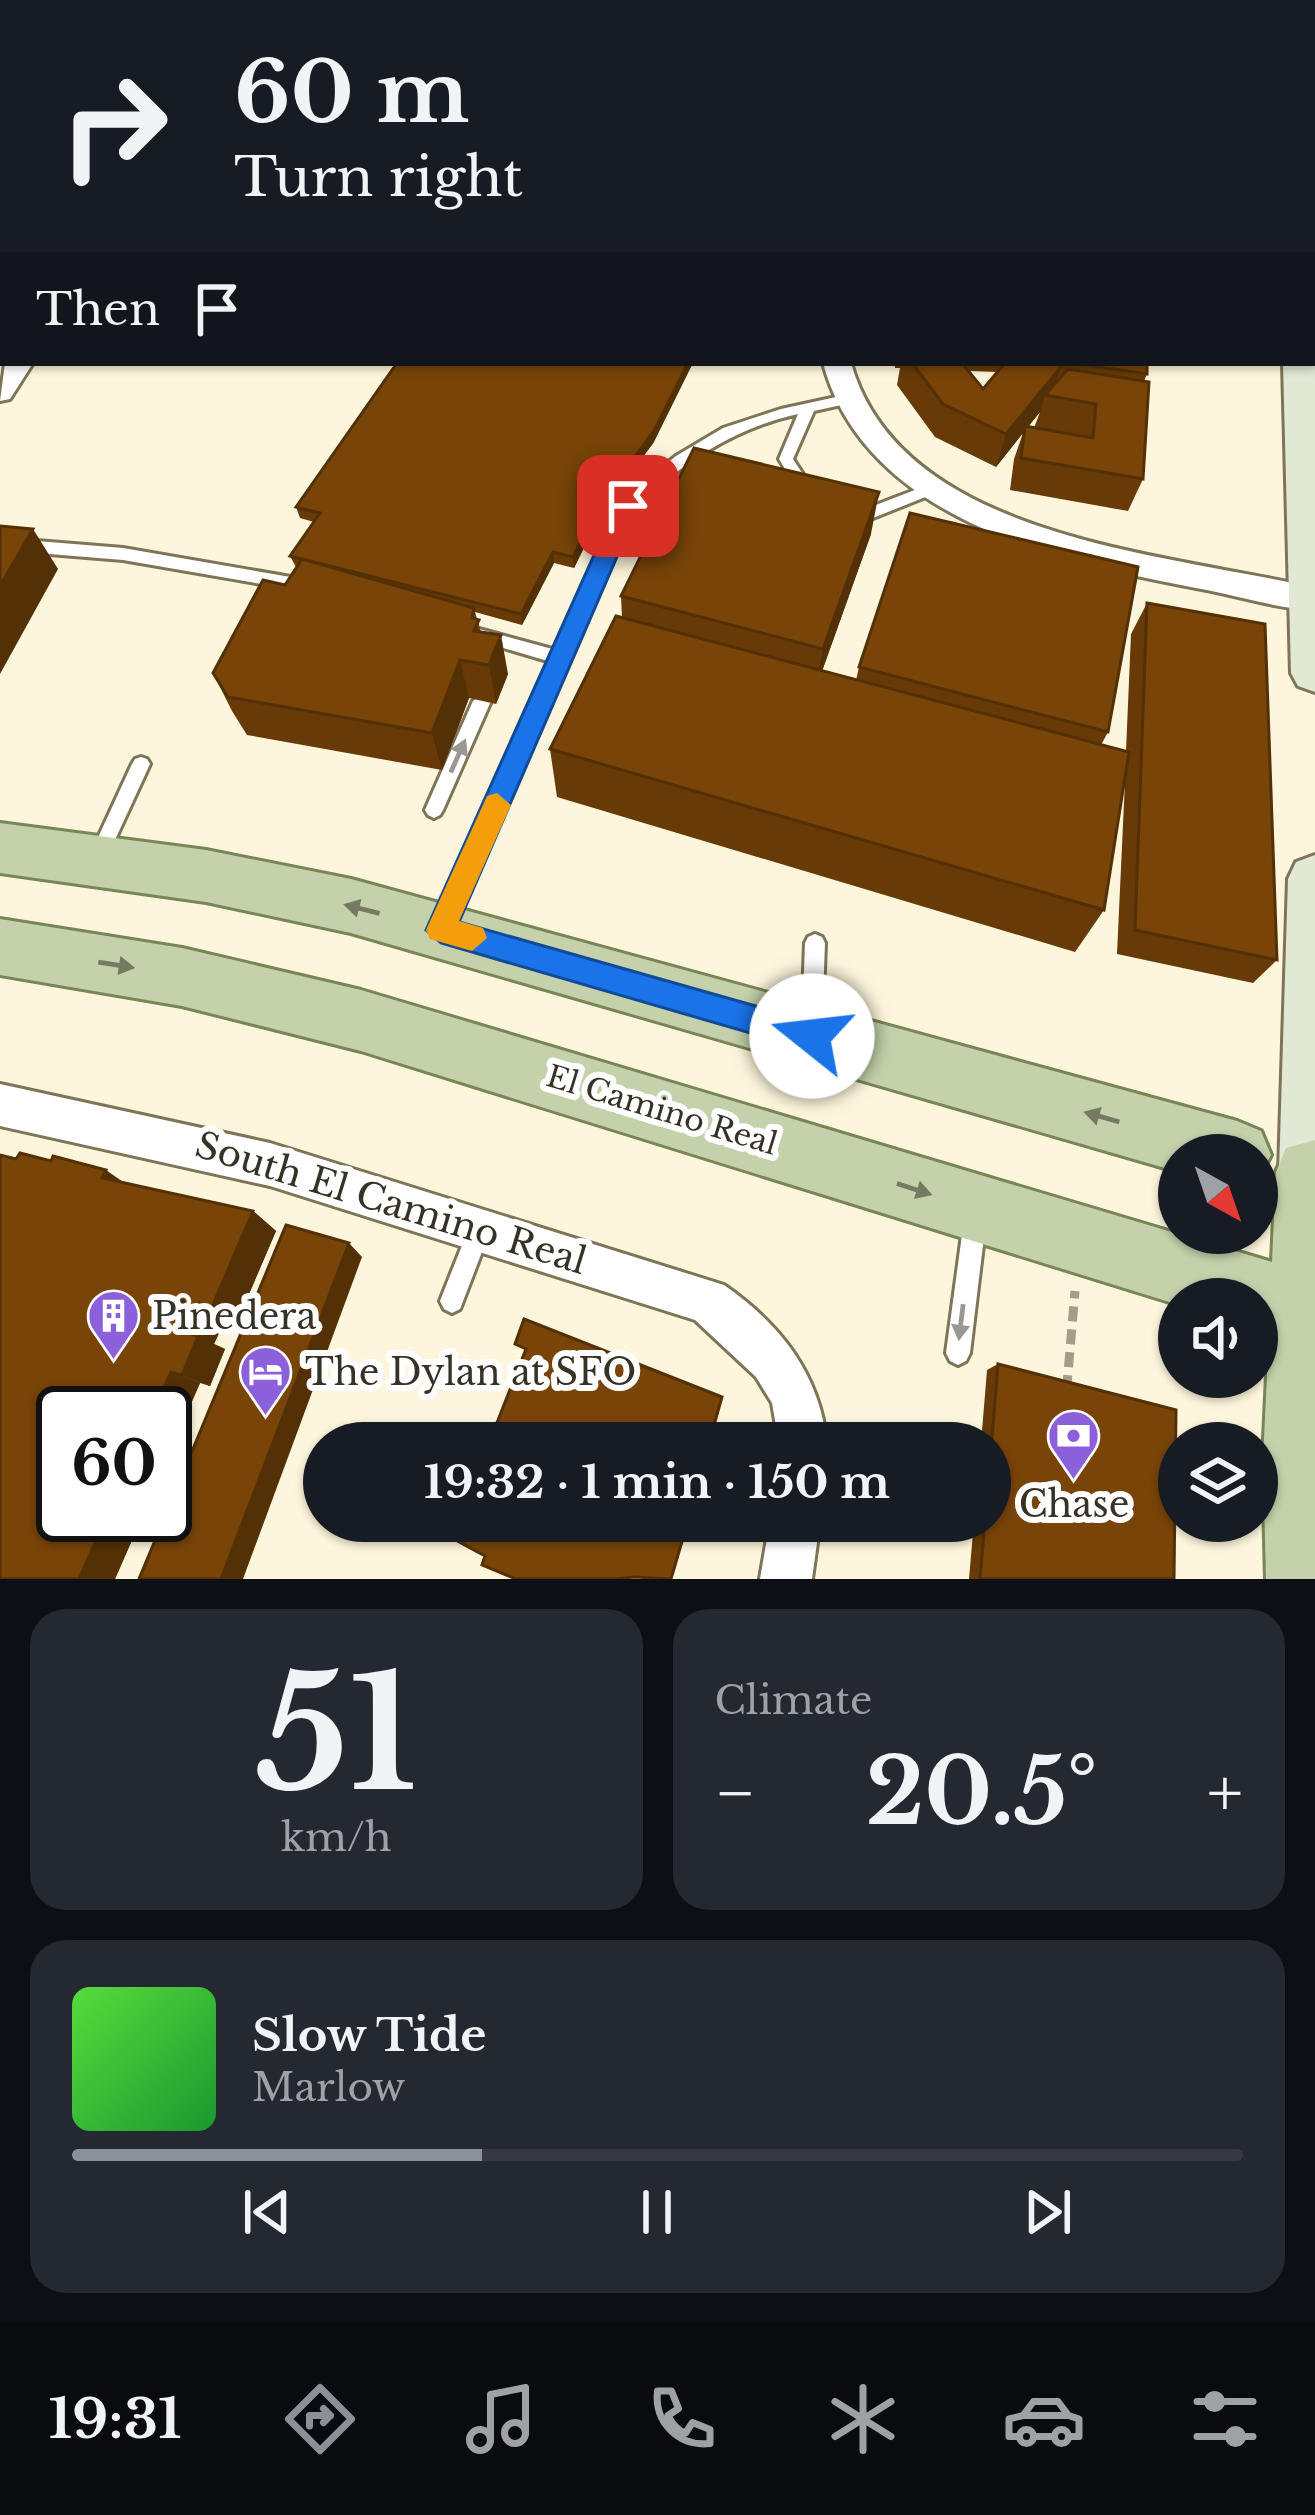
<!DOCTYPE html>
<html lang="en">
<head>
<meta charset="utf-8">
<style>
	:root { --surface:#171b24; --page:#242831; --text:#f1f3f6; --muted:#9ea1a6; --line:#363941; --accent:#8c9099 }
	body { margin:0; font-family:"Libre Baskerville",serif; background:var(--page); color:var(--text); height:100vh; display:flex; flex-direction:column; font-size:45px; white-space:nowrap }
	* { box-sizing:border-box; margin:0 }
	p { font-size:39px; color:var(--muted) }
	.icon { flex:none; width:66px; height:66px; fill:none; stroke:currentColor; stroke-width:2; stroke-linecap:round; stroke-linejoin:round }
	.map { position:relative; height:1579px; overflow:hidden }
	.details { display:flex; flex-direction:column; gap:30px; padding:30px; background:#0d0f14; flex:1 }
	.details>* { flex:none }
	.hud { position:absolute; left:0px; top:0px; width:1317px; height:366px; box-shadow:0 3px 9px #0004; background:#171b24; color:var(--text); overflow:hidden }
	.needle { width:78px; rotate:140deg }
	.buttons { position:absolute; left:1158px; top:1134px; display:grid; gap:24px }
	.buttons a { display:grid; place-items:center; width:120px; height:120px; border-radius:50%; background:var(--surface); box-shadow:0 3px 9px #0004; font-size:60px }
	.speed { position:absolute; left:36px; top:1386px; display:flex; gap:24px; font-size:60px; font-weight:700; text-align:center }
	.speed>* { display:grid; place-content:center; width:156px; height:156px; border-radius:50%; background:var(--surface); box-shadow:0 3px 9px #0004; line-height:1 }
	.speed .limit { border:6px solid #111; border-radius:18px; background:#fff; color:#111 }
	.pin { position:absolute; display:grid; place-items:center; width:102px; height:102px; color:#fff; margin:-51px; border-radius:24px; box-shadow:0 6px 18px #0006 }
	.me { position:absolute; width:132px; margin:-66px; rotate:286deg; stroke-linejoin:round; filter:drop-shadow(0 0 9px #0008) }
	.turn { display:flex; align-items:center; gap:42px; height:252px; padding:0 36px; font-size:54px }
	.turn .icon { width:156px; height:156px; stroke-width:2.5 }
	.turn b { display:block; font-size:84px; line-height:102px }
	.then { display:flex; align-items:center; height:114px; padding:0 36px; background:#0003; gap:24px; font-size:45px }
	.big { font-size:90px; font-weight:700; line-height:1.1 }
	.details .card { flex:1; display:flex; flex-direction:column; justify-content:center; gap:18px; min-width:0; padding:0 42px; border-radius:36px; background:var(--page) }
	.details .dial { align-items:center; gap:0 }
	.dial b { font-size:156px; line-height:1 }
	.song { display:flex; align-items:center; gap:36px }
	.cover { width:144px; height:144px; border-radius:18px; background:linear-gradient(135deg,hsl(110 70% 55%),hsl(130 70% 35%)) }
	.played { height:12px; border-radius:6px; background:linear-gradient(90deg,var(--accent) 35%,var(--line) 35%) }
	.keys { display:flex; justify-content:space-around; direction:ltr }
	.heat { display:flex; justify-content:space-between; align-items:center; font-size:66px; direction:ltr }
	.details .tiles { flex:1; display:grid; gap:30px; grid-template-columns:1fr 1fr }
	.card:last-child { grid-column:span 2 }
	.trip { position:absolute; left:303px; top:1422px; width:708px; height:120px; border-radius:60px; background:var(--surface); box-shadow:0 3px 9px #0004; font-weight:700; line-height:120px; text-align:center }
	.menu { display:flex; height:192px; justify-content:space-around; align-items:center; background:#090b0e; color:var(--muted) }
	.menu .icon { width:84px; height:84px }
	.menu .selected { color:var(--accent) }
	.menu b { font-size:54px; color:var(--text) }
	.map>svg:first-child { display:block }
	.lines { fill:none; stroke-linecap:round; stroke-linejoin:round }
	.lane-casing { stroke:#7e7558; stroke-width:6 }
	.street-casing { stroke:#7e7558; stroke-width:6 }
	.secondary-casing { stroke:#7e7558; stroke-width:6 }
	.primary-casing { stroke:#788657; stroke-width:6 }
	.path { stroke:#a39d8a; stroke-width:9; stroke-dasharray:15 8; stroke-linecap:butt }
	.lane { fill:#fff; fill-rule:evenodd }
	.street { fill:#fff; fill-rule:evenodd }
	.secondary { fill:#e1e8d4; fill-rule:evenodd }
	.primary { fill:#c4d1aa; fill-rule:evenodd }
	.wall { fill:#673a07; fill-rule:evenodd }
	.shaded-wall { fill:#543006 }
	.building { fill:#784408; stroke:#543006; stroke-width:3 }
	.oneway { fill:#9a9892 }
	.oneway2 { fill:#767a61 }
	.route { fill:#1a73e8; stroke:#114b97; stroke-width:3 }
	.slow { fill:#f59e0b }
	.labels { text-anchor:middle; dominant-baseline:central; stroke-width:12; stroke-linejoin:round; paint-order:stroke }
	.street-label { font-size:30px; fill:#363226; stroke:#fff }
	.near-street-label { font-size:36px; fill:#363226; stroke:#fff }
	.near-poi-label { font-size:36px; fill:#363226; stroke:#fff; text-anchor:start }
</style>
</head>
<body>
<div class="map">
<svg width="1315" height="1579" viewBox="0 0 1315 1579">
	<rect width="100%" height="100%" fill="#fef6dc"/>
	<g class="lines">
		<defs>
			<path id="lane" d="M3 305V313L0 314V306Z
				M850 394 857 399 855 402 814 411 793 459 815 493 812 497H802L779 459 798 414C731 429 683 463 634 509L448 935 441 938 434 935 431 929 551 662 473 639 471 635 473 631 479 629 556 650 620 506 651 476 676 456 723 428 781 409Z
				M933 483 941 488 938 492 873 518 868 519 851 514 848 510 856 505 868 508Z
				M0 538 123 548 308 580 316 586 308 592 123 560 0 550Z
				M482 694 491 701 443 810 440 815 434 818 428 815 425 810 473 701Z
				M141 757 147 759 150 764 108 855 106 861 99 863 92 861 90 855 132 764 135 759Z
				M815 934 822 937 825 943 822 1026 819 1033 812 1036 805 1033 802 1026 805 943 808 937Z
				M975 1209 983 1212 986 1220 970 1353 966 1361 958 1365 950 1361 946 1353 964 1220 967 1212Z
				M479 1220 487 1223 490 1231 460 1309 452 1313 444 1309 440 1301 471 1223Z"/>
			<path id="street" d="M140 0H160V3H140Z
				M5 363H33L10 399 0 401Z
				M823 363H851C901 540 1168 553 1315 588V610C1280 609 1242 597 1207 590 1068 564 866 523 823 363Z
				M0 1084 270 1143 724 1285C780 1324 819 1373 827 1443H779L772 1403 756 1377 695 1320 270 1186 0 1126Z
				M770 1521H820L812 1579H760Z"/>
			<path id="secondary" d="M1294 0H1315V10L1314 3Z
				M1314 46H1315V73H1314Z
				M0 219H3V241H0Z
				M1314 308H1315V332H1314Z
				M1314 353 1315 354V692L1298 686 1291 673 1283 363H1314Z
				M1315 855V1201L1310 1203 1288 1194 1279 1172 1288 879 1296 862Z"/>
			<path id="primary" d="M0 823 206 850 351 879 1237 1121 1261 1131 1271 1155 1257 1181V1155H1179V1172L351 933 206 902 0 873Z
				M0 919 182 948 361 990 1272 1262 1276 1172 1286 1148 1315 1140V1579H1266L1263 1460 1269 1333 1257 1330V1299H1179V1305L361 1051 182 1006 0 975Z"/>
		</defs>
		<use href="#lane" class="lane-casing"/>
		<use href="#street" class="street-casing"/>
		<use href="#secondary" class="secondary-casing"/>
		<use href="#primary" class="primary-casing"/>
		<path class="path" d="M1062 1384 1067 1385 1075 1291"/>
		<use href="#lane" class="lane"/>
		<use href="#street" class="street"/>
		<use href="#secondary" class="secondary"/>
		<use href="#primary" class="primary"/>
	</g>
	<path class="wall" d="M895 363H1147V374L1144 381 1143 479 1128 511 1010 490 1014 459 1023 433 996 467 935 437 897 385 900 368H895ZM969 371 998 372 983 389ZM1040 412 1034 428 1028 427Z
		M654 442 601 513 574 568 554 563 522 625 475 612 481 632 508 674 496 704 469 698 442 770 247 735 232 711 213 673 285 585 296 567 290 556 314 522 300 518 296 507Z
		M871 534 822 671 856 680 859 667 1108 732 1101 745 1126 751 1131 634 1147 603 1277 960 1253 983 1117 954 1125 781 1104 910 1075 952 557 797 550 749 622 618 621 596Z
		M16 1159 253 1211 276 1231 237 1322 226 1318 214 1344 225 1349 210 1386 200 1383 165 1463V1413L143 1515 115 1579H0Z
		M998 1364 1174 1579H969L974 1521H990V1443H981L987 1370Z"/>
	<path class="shaded-wall" d="M3 85V148L0 151V88Z
		M688 363H693L654 442 601 513 574 568 573 557 601 502Z
		M1061 367 1051 396 1045 395 1040 412 1024 431 1025 426 1023 433 996 467 1006 434Z
		M879 492 871 534 816 688 823 649Z
		M33 529 58 569 0 674V586Z
		M553 552 554 563 522 625 521 614Z
		M501 635 508 674 496 704 489 665Z
		M460 660 469 698 442 770 432 733Z
		M106 1170 136 1191 102 1178Z
		M253 1211 276 1231 237 1322 212 1307Z
		M349 1243 362 1257 243 1579H221Z
		M199 1303 226 1318 214 1344 225 1349 210 1386 182 1375 185 1332Z
		M171 1372 200 1383 165 1463V1413H152Z
		M107 1515H143L115 1579H79Z"/>
	<path class="building" d="M0 0H39V3H3V85L0 88Z
		M214 0H301V3H213Z
		M397 363H688L654 431 601 502 573 557 553 552 521 614 290 556 320 513 296 507Z
		M912 363H962L983 389 1005 363H1060L1061 367 1006 434 943 404Z
		M1072 363H1147V374Z
		M1068 369 1149 382 1143 479 1021 458 1025 426 1093 438 1096 404 1045 395Z
		M694 448 879 492 823 649 621 596Z
		M910 513 1138 567 1108 732 859 667Z
		M0 526 33 529 0 586Z
		M302 559 474 608 472 618 479 620 474 631 501 635 489 665 460 660 432 733 228 697 213 673 263 580 285 585Z
		M1147 603 1265 624 1277 960 1135 930Z
		M616 616 1129 752 1104 910 550 749Z
		M20 1153 51 1161 53 1156 106 1170 102 1178 253 1211 212 1307 199 1303 185 1332 198 1336 182 1375 171 1372 152 1413H63V1515H107L79 1579H0V1155L16 1159Z
		M286 1225 349 1243 221 1579H139Z
		M524 1319 722 1397 709 1443H489L526 1349 515 1344Z
		M998 1364 1176 1410 1174 1579H980L985 1521H990V1463Z
		M459 1521H688L671 1579 635 1577 615 1579H516L482 1565 485 1556 452 1538Z"/>
	<defs><path id="oneway-solid" d="M-6-.8H1V-3.2L6.5 0L1 3.2V.8H-6Z" transform="scale(3)"/></defs>
	<g class="oneway">
		<use href="#oneway-solid" transform="translate(458 756) rotate(-66)"/>
		<use href="#oneway-solid" transform="translate(961 1322) rotate(97)"/>
	</g>
	<g class="oneway2">
		<use href="#oneway-solid" transform="translate(362 909) rotate(-166)"/>
		<use href="#oneway-solid" transform="translate(116 965) rotate(9)"/>
		<use href="#oneway-solid" transform="translate(1102 1117) rotate(-164)"/>
		<use href="#oneway-solid" transform="translate(914 1189) rotate(18)"/>
	</g>
	<path class="route" d="M628 498 639 506 459 922 812 1022 823 1026 827 1036 823 1047 812 1051 441 943 426 930 616 506Z"/>
	<path class="slow" d="M497 793 511 805 459 921 483 928 487 938 472 951 430 939 426 930 487 796Z"/>
	<defs>
		<symbol id="building-pin" viewBox="-11 -11 22 30"><path d="M0 17L-7.5 6A9.5 9.5 0 1 1 7.5 6Z" fill="#8b60da" stroke="#fff"/><path d="M-4-6H4V6H1V3H-1V6H-4ZM-2.5-4.3h1.7v1.8h-1.7ZM.8-4.3h1.7v1.8H.8ZM-2.5-1h1.7V.8h-1.7ZM.8-1h1.7V.8H.8Z" fill="#fff"/></symbol>
		<symbol id="hotel-pin" viewBox="-11 -11 22 30"><path d="M0 17L-7.5 6A9.5 9.5 0 1 1 7.5 6Z" fill="#8b60da" stroke="#fff"/><path d="M-6-4.5h1.5V1H6V5H4.5V3h-9V5H-6ZM-4 0a1.8 1.8 0 1 1 3.6 0ZM.5 0V-2.5h3Q6-2.5 6 0Z" fill="#fff"/></symbol>
		<symbol id="bank-pin" viewBox="-11 -11 22 30"><path d="M0 17L-7.5 6A9.5 9.5 0 1 1 7.5 6Z" fill="#8b60da" stroke="#fff"/><path d="M-6-4H6V4H-6ZM0-2.3a2.3 2.3 0 1 0 0 4.6a2.3 2.3 0 1 0 0-4.6Z" fill="#fff"/></symbol>
	</defs>
	<g fill-rule="evenodd">
		<use href="#building-pin" x="84" y="1286" width="59" height="81"/>
		<use href="#hotel-pin" x="236" y="1342" width="59" height="81"/>
		<use href="#bank-pin" x="1044" y="1406" width="59" height="81"/>
	</g>
	<g class="labels">
		<g class="street-label">
			<text transform="translate(662 1110) rotate(17)">El Camino Real</text>
		</g>
		<g class="near-street-label">
			<text transform="translate(391 1203) rotate(17)">South El Camino Real</text>
		</g>
		<g class="near-poi-label">
			<text x="152" y="1316">Pinedera</text>
			<text x="305" y="1372">The Dylan at SFO</text>
			<text x="1074" y="1504" text-anchor="middle">Chase</text>
		</g>
	</g>
</svg>
<div class="buttons">
<a><svg class="needle" viewBox="-14 -14 28 28"><path d="M0-13l5 13h-10z" fill="#e53935"/><path d="M0 13l5-13h-10z" fill="#9ea1a6"/></svg></a>
<a><svg class="icon" aria-label="sound" viewBox="0 0 24 24"><path d="M4 9h4l5-4v14l-5-4H4zM17 9q2 3 0 6"/></svg></a>
<a><svg class="icon" aria-label="layers" viewBox="0 0 24 24"><path d="M12 4l9 5-9 5-9-5zM3 14l9 5 9-5"/></svg></a>
</div>
<div class="speed"><div class="limit">60</div></div>
<div class="pin" style="left:628px;top:506px;background:#d93025"><svg class="icon" aria-label="arrive" viewBox="0 0 24 24"><path d="M6 21V4h12l-3 4 3 4H6"/></svg></div>
<svg class="me" style="left:812px;top:1036px" viewBox="-20 -20 40 40"><circle r="19" fill="#fff"/><path d="M0-13L10 11 0 6-10 11z" fill="#1a73e8"/></svg>
<div class="trip">19:32 · 1 min · 150 m</div>
<div class="hud">
<div class="turn"><svg class="icon" aria-label="right" viewBox="0 0 24 24"><path d="M7 20v-9h11M14 6l5 5-5 5"/></svg><div><b>60 m</b>Turn right</div></div>
<div class="then">Then<svg class="icon" aria-label="arrive" viewBox="0 0 24 24"><path d="M6 21V4h12l-3 4 3 4H6"/></svg></div>
</div>
</div>
<section class="details">
<div class="tiles">
<div class="card dial"><b>51</b><p>km/h</p></div>
<div class="card"><p>Climate</p>
<div class="heat"><a>−</a><b class="big">20.5°</b><a>+</a></div>
</div>
<div class="card">
<div class="song"><i class="cover"></i><div><b>Slow Tide</b><p>Marlow</p></div></div>
<div class="played"></div>
<div class="keys"><svg class="icon" aria-label="previous" viewBox="0 0 24 24"><path d="M18 5L8 12l10 7zM5 5v14"/></svg><svg class="icon" aria-label="pause" viewBox="0 0 24 24"><path d="M8 5v14M16 5v14"/></svg><svg class="icon" aria-label="next" viewBox="0 0 24 24"><path d="M6 5l10 7-10 7zM19 5v14"/></svg></div>
</div>
</div>
</section>
<nav class="menu">
<b>19:31</b>
<svg class="icon selected" aria-label="directions" viewBox="0 0 24 24"><path d="M12 3l9 9-9 9-9-9zM9 14v-3h6M13 9l2 2-2 2"/></svg>
<svg class="icon" aria-label="music" viewBox="0 0 24 24"><path d="M9 18V5l10-2v13"/><circle cx="6" cy="18" r="3"/><circle cx="16" cy="16" r="3"/></svg>
<svg class="icon" aria-label="phone" viewBox="0 0 24 24"><path d="M5 4h4l2 5-3 2q2 4 5 5l2-3 5 2v4C11 20 4 13 5 4z"/></svg>
<svg class="icon" aria-label="climate" viewBox="0 0 24 24"><path d="M12 3v18M4 7l16 10M4 17L20 7"/></svg>
<svg class="icon" aria-label="car" viewBox="0 0 24 24"><path d="M5 17H2v-5l4-1 3-4h7l3 4 3 1v5h-3M9 17h6M6 11h13"/><circle cx="7" cy="17" r="2"/><circle cx="17" cy="17" r="2"/></svg>
<svg class="icon" aria-label="filters" viewBox="0 0 24 24"><path d="M4 7h16M4 17h16"/><circle cx="9" cy="7" r="2"/><circle cx="15" cy="17" r="2"/></svg>
</nav>
</body>
</html>
